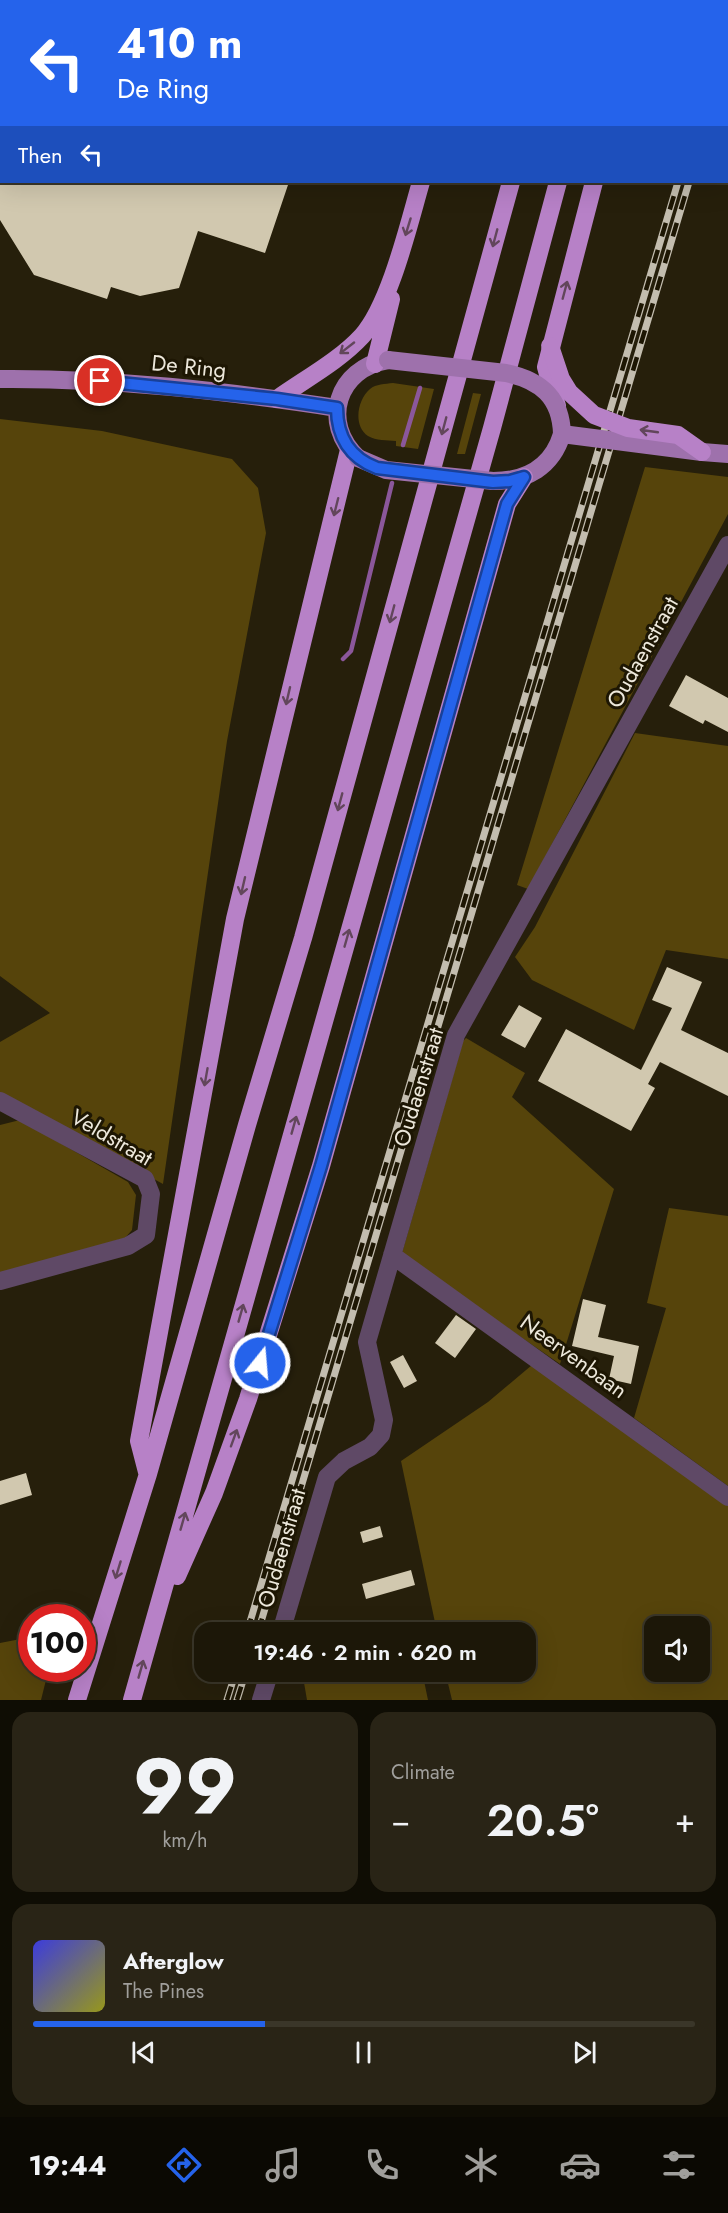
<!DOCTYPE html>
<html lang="en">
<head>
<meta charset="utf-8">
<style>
	:root { --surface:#1c1708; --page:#292416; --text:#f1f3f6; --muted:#a09f9c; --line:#3a3629; --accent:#2563eb }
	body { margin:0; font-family:Jost,sans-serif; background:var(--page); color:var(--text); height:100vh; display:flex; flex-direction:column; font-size:22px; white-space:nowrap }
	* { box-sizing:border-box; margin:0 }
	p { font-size:20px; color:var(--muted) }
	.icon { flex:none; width:33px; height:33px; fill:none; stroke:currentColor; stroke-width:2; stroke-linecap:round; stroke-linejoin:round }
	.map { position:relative; height:1700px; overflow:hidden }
	.details { display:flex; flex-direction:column; gap:12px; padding:12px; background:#0f0d04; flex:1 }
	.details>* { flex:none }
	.hud { position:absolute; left:0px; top:0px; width:729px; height:183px; box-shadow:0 6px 24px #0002,0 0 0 2px var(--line); background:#2563eb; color:#fff; overflow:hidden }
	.tools { position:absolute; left:644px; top:1616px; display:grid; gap:12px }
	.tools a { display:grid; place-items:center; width:66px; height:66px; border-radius:12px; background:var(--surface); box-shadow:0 6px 24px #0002,0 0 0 2px var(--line); font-size:30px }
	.speed { position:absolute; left:18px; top:1604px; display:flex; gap:12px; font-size:30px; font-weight:700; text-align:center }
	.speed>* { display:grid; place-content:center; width:78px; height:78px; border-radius:50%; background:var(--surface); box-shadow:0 6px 24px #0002,0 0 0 2px var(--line); line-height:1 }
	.speed .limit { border:9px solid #d22; background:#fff; color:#111 }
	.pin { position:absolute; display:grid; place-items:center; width:51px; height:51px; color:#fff; margin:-26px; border:3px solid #fff; border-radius:50%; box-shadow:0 2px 6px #0007 }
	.me { position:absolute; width:66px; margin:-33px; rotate:17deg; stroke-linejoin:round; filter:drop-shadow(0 0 4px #0008) }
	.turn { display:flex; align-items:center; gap:21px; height:126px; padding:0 18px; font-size:27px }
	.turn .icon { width:78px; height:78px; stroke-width:2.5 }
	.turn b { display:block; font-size:42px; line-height:51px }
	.then { display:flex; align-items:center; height:57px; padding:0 18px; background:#0003; gap:12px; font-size:22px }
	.big { font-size:45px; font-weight:600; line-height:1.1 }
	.details .card { flex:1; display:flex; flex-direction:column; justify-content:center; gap:9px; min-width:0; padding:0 21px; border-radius:18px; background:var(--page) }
	.details .dial { align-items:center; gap:0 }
	.dial b { font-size:78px; line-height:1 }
	.song { display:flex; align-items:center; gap:18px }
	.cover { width:72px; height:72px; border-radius:9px; background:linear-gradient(135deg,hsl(240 70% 55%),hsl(60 70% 35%)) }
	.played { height:6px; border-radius:3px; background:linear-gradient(90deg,var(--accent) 35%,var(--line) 35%) }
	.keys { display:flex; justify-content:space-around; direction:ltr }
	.heat { display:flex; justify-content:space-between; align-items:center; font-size:33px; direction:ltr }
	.details .tiles { flex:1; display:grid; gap:12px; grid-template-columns:1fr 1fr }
	.card:last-child { grid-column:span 2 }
	.trip { position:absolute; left:194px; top:1622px; width:342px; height:60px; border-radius:18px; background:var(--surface); box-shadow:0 6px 24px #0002,0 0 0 2px var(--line); font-weight:600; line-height:60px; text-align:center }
	.tabs { display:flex; height:96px; justify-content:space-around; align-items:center; background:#0b0903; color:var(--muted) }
	.tabs .icon { width:42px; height:42px }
	.tabs .active { color:var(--accent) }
	.tabs b { font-size:27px; color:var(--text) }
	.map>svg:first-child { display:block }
	.green { fill:#56440b; fill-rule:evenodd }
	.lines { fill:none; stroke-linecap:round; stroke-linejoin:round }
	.stream { stroke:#8b579b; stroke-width:4.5 }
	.building { fill:#d1c8af }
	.minor { stroke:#5f4966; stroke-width:18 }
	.major { stroke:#9e71ac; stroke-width:18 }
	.highway { stroke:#b781c7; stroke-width:18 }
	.rail-casing { stroke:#c3bdaf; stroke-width:7 }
	.rail { stroke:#1d1603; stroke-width:4.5; stroke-dasharray:14; stroke-linecap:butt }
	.major-bridge { stroke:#9e71ac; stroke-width:18 }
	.highway-bridge { stroke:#b781c7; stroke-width:18 }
	.oneway { stroke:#62465b }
	.route-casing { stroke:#184099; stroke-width:15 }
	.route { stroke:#2563eb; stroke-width:10 }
	.labels { text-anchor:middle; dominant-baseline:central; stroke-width:6; stroke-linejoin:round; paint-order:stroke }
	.street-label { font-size:22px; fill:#ede8db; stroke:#1d1603 }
</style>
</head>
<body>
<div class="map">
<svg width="728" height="1700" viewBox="0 0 728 1700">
	<rect width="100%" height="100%" fill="#261f0b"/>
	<path class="green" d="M393 383 434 389 418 449 396 446V441C387 440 376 441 368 436 353 426 357 400 370 389 376 384 385 384 393 383Z
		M473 393 481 394 465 454H457Z
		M0 419 102 431 232 459 258 488 266 533 227 741 163 1184 0 1095V1042L50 1013 0 976Z
		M645 467 728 477V514L528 889 517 885Z
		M635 733 728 746V959L666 950 634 1030 532 980 515 957 535 927Z
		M466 1038 525 1073 512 1097 614 1189 560 1364 409 1260 402 1253 463 1041Z
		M20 1120 128 1182 136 1195 132 1230 125 1238 0 1273V1125Z
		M669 1208 728 1216V1486L634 1418 666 1308 647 1303Z
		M532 1365 728 1506V1700H452L445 1671H525V1632H437L401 1461 488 1402ZM654 1626H699V1671H654Z
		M31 1637 32 1668H49L41 1700H0V1643Z
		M302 1671H422L428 1700H307Z"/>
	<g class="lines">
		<path class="stream" d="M403 445 420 388
			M343 659 351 651 392 483"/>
	</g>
	<path class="building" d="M0 182H289L265 253 198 231 179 288 140 296 111 287 107 299 34 275 0 220Z
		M686 675 728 698V732L705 720 703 724 669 706Z
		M667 967 702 982 681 1030 728 1053V1096L660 1062 648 1084 655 1088 631 1131 538 1081 566 1029 641 1070 672 1008 652 1000Z
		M519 1005 542 1018 525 1048 501 1035Z
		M583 1299 606 1305 598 1337 639 1346 631 1384 609 1379 614 1356 572 1346Z
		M456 1315 476 1329 455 1358 435 1343Z
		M403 1355 417 1381 404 1388 390 1362Z
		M26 1473 32 1495 0 1505V1481Z
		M380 1526 383 1537 363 1543 360 1532Z
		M411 1570 415 1585 366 1599 362 1584Z"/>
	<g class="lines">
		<path class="minor" d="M95 0 100 2
			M0 1101 145 1179 151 1194 146 1235 128 1246 0 1281
			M392 1255 728 1497
			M281 1632 327 1477 344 1461 370 1447 381 1435 384 1420 367 1342 456 1035 728 545
			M261 1700 270 1671"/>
		<path class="major" d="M0 379C113 378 226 391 337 408
			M702 452 728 454
			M358 458C320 423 337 368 388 360
			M493 481C527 481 552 467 562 434"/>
		<path class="highway" d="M483 2 484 0
			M560 2V0
			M607 2 608 0
			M643 2V0
			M375 364 391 299
			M277 399C305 379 339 361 362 336 390 305 409 223 421 182
			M557 406 546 367 594 182
			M147 1472 139 1441 235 919 349 450
			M177 1576 214 1493 248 1399 321 1166 507 504 524 477
			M77 1700 148 1474 247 1125 303 938 511 182
			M132 1700 492 428 558 182"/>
		<defs>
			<path id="rail" d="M728 13V11
				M728 51V49
				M247 1632 678 182
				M258 1632 689 182
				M227 1700 236 1671
				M237 1700 246 1671"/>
		</defs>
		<use href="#rail" class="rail-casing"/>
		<use href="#rail" class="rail"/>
		<path class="major-bridge" d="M388 360 506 373C540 380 561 397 562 434L702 452
			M358 458 386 470 493 481"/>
		<path class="highway-bridge" d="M550 346 561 379 569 392 594 415 628 428 678 435 702 452"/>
	</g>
	<defs><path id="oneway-shaft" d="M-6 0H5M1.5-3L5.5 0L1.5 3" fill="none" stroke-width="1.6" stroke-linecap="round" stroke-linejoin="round" transform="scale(1.5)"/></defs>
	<g class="oneway">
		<use href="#oneway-shaft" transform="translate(408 227) rotate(107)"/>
		<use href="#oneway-shaft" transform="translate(495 238) rotate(105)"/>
		<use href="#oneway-shaft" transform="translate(565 290) rotate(-75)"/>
		<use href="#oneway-shaft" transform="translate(347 348) rotate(142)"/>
		<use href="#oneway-shaft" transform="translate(444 426) rotate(105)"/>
		<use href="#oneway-shaft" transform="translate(649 431) rotate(-172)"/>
		<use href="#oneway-shaft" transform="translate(336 507) rotate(104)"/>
		<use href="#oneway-shaft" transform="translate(392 614) rotate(105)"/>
		<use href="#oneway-shaft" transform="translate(288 696) rotate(103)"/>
		<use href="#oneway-shaft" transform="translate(340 802) rotate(105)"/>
		<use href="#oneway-shaft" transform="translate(243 886) rotate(103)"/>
		<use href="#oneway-shaft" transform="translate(347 938) rotate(-74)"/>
		<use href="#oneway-shaft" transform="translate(206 1077) rotate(100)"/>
		<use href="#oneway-shaft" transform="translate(294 1125) rotate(-74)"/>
		<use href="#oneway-shaft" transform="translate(241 1313) rotate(-74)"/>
		<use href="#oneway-shaft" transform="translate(234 1438) rotate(-70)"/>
		<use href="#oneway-shaft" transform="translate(183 1521) rotate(-74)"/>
		<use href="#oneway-shaft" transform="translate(118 1570) rotate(107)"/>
		<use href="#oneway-shaft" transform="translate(141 1669) rotate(-74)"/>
	</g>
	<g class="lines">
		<defs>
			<path id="route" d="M100 381 277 399 337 408C337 437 350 458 377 468L493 482 510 481 524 477 507 504 321 1166 260 1363"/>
		</defs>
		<use href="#route" class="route-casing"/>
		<use href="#route" class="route"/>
	</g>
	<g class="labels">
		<g class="street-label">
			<text transform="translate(189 366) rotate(6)">De Ring</text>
			<text transform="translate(642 652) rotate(-61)">Oudaenstraat</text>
			<text transform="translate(418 1087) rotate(-73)">Oudaenstraat</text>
			<text transform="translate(112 1137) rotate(30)">Veldstraat</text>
			<text transform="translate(574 1356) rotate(36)">Neervenbaan</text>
			<text transform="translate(281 1548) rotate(-74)">Oudaenstraat</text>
		</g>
	</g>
</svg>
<div class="tools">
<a><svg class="icon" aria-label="sound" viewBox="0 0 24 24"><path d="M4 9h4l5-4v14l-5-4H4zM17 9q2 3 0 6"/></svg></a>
</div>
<div class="speed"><div class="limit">100</div></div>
<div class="pin" style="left:100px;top:381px;background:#d93025"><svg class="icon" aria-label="arrive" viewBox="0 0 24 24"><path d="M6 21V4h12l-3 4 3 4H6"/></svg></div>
<svg class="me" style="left:260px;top:1363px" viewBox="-20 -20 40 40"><circle r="17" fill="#2563eb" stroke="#fff" stroke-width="3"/><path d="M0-11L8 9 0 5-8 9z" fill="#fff"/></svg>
<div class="trip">19:46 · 2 min · 620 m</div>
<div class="hud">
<div class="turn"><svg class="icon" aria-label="left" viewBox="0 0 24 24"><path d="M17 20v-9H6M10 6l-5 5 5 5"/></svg><div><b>410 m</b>De Ring</div></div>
<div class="then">Then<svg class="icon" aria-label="left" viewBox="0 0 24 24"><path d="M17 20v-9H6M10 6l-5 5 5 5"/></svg></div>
</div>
</div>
<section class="details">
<div class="tiles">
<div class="card dial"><b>99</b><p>km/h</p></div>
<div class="card"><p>Climate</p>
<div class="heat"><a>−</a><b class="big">20.5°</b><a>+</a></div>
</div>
<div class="card">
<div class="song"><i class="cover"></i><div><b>Afterglow</b><p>The Pines</p></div></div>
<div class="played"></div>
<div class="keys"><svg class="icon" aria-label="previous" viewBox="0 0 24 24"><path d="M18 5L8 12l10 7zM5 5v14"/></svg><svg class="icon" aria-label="pause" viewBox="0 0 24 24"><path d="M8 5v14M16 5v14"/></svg><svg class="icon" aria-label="next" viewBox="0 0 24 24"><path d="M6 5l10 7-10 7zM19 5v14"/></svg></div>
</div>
</div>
</section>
<nav class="tabs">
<b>19:44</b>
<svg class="icon active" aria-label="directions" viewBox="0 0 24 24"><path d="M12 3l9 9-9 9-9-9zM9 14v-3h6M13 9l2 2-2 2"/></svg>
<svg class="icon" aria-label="music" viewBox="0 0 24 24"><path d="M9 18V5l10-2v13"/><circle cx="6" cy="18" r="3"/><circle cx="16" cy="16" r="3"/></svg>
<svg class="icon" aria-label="phone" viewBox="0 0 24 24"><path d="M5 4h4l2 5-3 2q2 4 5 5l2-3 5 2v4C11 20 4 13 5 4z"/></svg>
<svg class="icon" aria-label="climate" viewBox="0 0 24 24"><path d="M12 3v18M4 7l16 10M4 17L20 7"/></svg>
<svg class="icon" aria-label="car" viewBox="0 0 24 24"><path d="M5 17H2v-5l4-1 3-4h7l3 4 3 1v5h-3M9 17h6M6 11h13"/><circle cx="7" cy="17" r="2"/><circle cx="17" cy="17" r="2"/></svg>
<svg class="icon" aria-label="filters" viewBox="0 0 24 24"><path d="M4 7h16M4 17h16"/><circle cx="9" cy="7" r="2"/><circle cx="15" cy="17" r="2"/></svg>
</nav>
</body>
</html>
